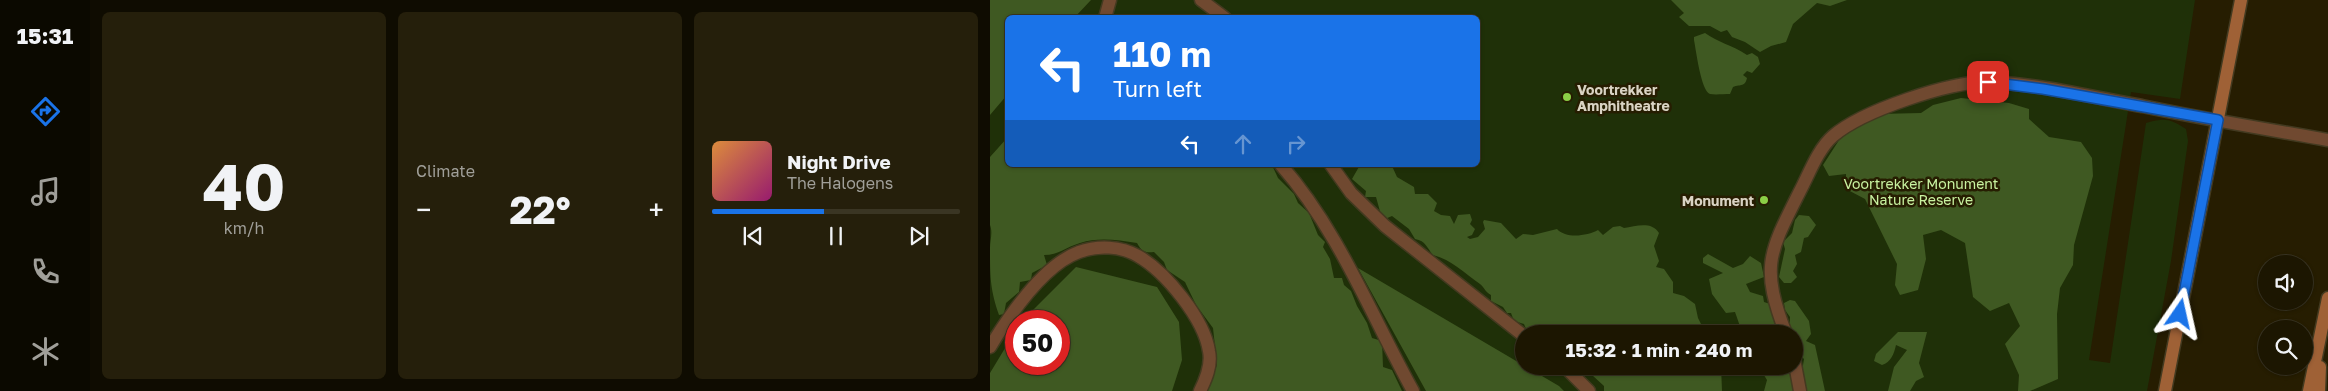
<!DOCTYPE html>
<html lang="en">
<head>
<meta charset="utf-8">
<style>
	:root { --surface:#1c1601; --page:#251f0b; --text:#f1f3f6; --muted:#a09f99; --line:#3a3523; --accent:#1a73e8 }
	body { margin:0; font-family:"Golos Text",sans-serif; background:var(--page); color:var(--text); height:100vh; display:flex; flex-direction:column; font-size:19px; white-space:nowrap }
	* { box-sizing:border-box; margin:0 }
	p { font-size:16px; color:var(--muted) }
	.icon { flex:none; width:28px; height:28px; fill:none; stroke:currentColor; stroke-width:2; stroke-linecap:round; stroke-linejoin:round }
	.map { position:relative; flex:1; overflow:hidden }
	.sheet { display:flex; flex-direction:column; gap:12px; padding:12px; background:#0f0c01; width:900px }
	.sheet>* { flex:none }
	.hud { position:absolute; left:15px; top:15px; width:475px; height:152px; border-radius:8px; box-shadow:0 1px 4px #0004,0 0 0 1px var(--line); background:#1a73e8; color:#fff; overflow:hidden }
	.controls { position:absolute; left:1268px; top:255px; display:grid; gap:10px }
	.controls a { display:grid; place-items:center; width:55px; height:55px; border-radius:50%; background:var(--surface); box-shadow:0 1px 4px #0004,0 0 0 1px var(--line); font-size:25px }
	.speed { position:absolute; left:15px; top:310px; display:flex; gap:10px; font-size:25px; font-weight:700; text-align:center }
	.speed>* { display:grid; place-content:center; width:65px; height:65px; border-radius:50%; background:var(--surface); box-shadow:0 1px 4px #0004,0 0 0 1px var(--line); line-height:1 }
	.speed .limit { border:8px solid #d22; background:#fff; color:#111 }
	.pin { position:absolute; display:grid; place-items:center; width:42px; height:42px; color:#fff; margin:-21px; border-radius:10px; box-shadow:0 2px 8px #0006 }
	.me { position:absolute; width:55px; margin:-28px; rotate:11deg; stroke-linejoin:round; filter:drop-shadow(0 0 4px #0008) }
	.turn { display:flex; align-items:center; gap:18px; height:105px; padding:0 25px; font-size:22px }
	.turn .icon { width:65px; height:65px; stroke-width:2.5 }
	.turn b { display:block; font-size:35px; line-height:42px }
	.lanes { display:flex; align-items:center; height:48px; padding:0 25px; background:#0003; justify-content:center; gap:25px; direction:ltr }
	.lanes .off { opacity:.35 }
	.big { font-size:38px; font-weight:700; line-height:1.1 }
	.sheet .card { flex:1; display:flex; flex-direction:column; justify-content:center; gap:8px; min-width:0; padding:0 18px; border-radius:8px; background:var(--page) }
	.sheet .dial { align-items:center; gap:0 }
	.dial b { font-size:65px; line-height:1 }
	.song { display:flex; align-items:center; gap:15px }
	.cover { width:60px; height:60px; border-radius:8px; background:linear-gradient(135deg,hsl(30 70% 55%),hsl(320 70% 35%)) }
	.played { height:5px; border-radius:2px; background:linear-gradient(90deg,var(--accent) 45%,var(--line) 45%) }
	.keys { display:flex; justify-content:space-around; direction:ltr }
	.heat { display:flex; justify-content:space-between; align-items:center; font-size:28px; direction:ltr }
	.sheet .tiles { flex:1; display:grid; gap:12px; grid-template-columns:repeat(3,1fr) }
	.trip { position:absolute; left:525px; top:325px; width:288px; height:50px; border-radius:25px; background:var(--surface); box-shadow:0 1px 4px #0004,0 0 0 1px var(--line); font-weight:700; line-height:50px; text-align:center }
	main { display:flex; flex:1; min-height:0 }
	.tabs { display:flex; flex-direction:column; width:90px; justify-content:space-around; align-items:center; background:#0b0900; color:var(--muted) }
	.tabs .icon { width:35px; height:35px }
	.tabs .current { color:var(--accent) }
	.tabs b { font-size:22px; color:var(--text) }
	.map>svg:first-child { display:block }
	.green { fill:#1f3008; fill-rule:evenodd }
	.forest { fill:#3f5922 }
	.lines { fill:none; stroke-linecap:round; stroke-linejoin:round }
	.minor-casing { stroke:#433a20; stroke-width:15 }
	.secondary-casing { stroke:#433a20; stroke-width:15 }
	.minor { stroke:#704930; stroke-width:12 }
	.secondary { stroke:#9f6136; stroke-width:12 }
	.route-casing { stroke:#114b97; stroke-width:12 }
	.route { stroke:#1a73e8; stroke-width:9 }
	.poi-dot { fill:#8bce46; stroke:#261d01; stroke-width:2 }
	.labels { text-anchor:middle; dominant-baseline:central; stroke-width:5; stroke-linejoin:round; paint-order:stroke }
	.poi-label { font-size:14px; font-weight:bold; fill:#d9d3c3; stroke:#261d01; text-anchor:start }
	.park-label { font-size:14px; fill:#c9f3a0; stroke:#261d01 }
</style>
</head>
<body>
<main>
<nav class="tabs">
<b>15:31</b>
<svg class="icon current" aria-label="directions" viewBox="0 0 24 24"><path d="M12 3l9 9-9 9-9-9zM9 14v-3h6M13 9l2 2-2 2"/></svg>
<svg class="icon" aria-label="music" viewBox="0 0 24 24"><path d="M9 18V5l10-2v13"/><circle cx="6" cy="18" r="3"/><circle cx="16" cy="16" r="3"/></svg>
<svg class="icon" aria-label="phone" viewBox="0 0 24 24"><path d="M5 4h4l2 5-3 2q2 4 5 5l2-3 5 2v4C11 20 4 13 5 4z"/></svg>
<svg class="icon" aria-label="climate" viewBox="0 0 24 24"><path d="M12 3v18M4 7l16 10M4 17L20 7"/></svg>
</nav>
<section class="sheet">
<div class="tiles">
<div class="card dial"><b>40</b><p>km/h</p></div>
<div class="card"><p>Climate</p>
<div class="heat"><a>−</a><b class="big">22°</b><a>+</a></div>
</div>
<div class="card">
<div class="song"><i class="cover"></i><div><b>Night Drive</b><p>The Halogens</p></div></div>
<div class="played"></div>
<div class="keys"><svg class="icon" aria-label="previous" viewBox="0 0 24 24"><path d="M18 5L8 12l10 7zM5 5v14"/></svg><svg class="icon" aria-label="pause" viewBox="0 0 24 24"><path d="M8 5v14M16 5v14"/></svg><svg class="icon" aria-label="next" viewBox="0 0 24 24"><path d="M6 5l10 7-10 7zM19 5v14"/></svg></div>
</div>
</div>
</section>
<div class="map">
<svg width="1338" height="391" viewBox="0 0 1338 391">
	<rect width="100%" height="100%" fill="#261d01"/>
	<path class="green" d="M0 0H1205L1190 99 1141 92 1099 360 1120 363 1156 123C1175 118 1179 118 1196 129L1198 141 1181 261 1157 391H0ZM18 18H488V165H18ZM26 321H69V364H26ZM534 334H804V366H534Z"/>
	<path class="forest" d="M0 0H101L85 17 18 18 17 95 0 115Z
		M681 0H857L840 6 827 3 803 24 796 42 781 46 770 52 755 42 742 37 737 30 731 32 720 26H699L689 17 694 13Z
		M715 33C727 42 742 45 757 55L762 53 768 57 770 64 762 73 757 71 753 75 757 78C755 87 751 84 743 87L740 94C734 94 725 95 720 94 711 91 706 50 704 40V37Z
		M971 98 1019 103 1039 109V119L1059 137 1091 142 1102 158 1103 176 1084 245 1083 265 1070 288 1067 314 1068 379 1040 391H1028L1029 375 1015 344 1030 326 1019 303 1000 311 983 297 975 243 951 230 933 235 936 259 928 290 910 295 905 285 907 264 875 199 856 189V174L839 176 833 165 851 137 888 114 931 113 943 105Z
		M17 138 18 165H282L288 178 304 194 308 203 319 213 328 235 335 242 333 247 340 259 344 278H352L354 285 361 291 367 306 377 323 382 338 392 341 393 367 402 370 412 391H217L227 365 223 328 206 305 195 282 177 270 174 262 164 252C155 253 152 252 147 243 127 240 109 237 90 243 76 247 69 255 54 255L57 265 42 273 41 280 30 282 29 292 16 303 14 314 9 315C0 289 0 276 0 248 0 240 3 233 0 225V157Z
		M370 165H404L402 166 407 177 424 187 425 194H438L447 203 444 211 451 215 460 216 464 224 468 215 480 214 482 220 480 224 485 229 482 235 477 237 480 239 488 237 495 229 493 222 494 220 511 223 526 239 533 234 543 235 567 229C576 239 597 236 608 230L613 235 623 227 630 226 634 228C646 226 662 221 669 233L664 246 669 261 666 267 674 269 683 282V293L694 296 705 304 708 318 716 334H546L536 329 534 324 524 321 521 313H517L513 307 501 301V295C495 292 495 288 490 284 474 273 462 260 443 255 437 248 436 241 425 239L419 229 402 216 395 219 391 215 386 197H375L376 191 362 179Z
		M809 215 819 216 826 225 818 237 814 238 811 252 805 255 807 264 803 271 807 277 801 283H794L789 277 795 249 793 242 802 233 805 220Z
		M718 254 743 268 753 264 760 256 771 263 774 277 756 284 760 292 773 296 774 302 780 304 786 318 784 327 794 334 752 332 745 312 736 313 722 294 719 279 733 273 713 263V258Z
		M86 267 167 287 189 322 192 360 182 391H0V373L26 330V364H69V321H32Z
		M368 268 569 386 574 391H436Z
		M800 300 805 301 819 321 821 334 816 341 825 345 835 391H816L812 371 814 359 806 351 804 334H799L800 317 795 310 794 303Z
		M908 332H937L929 363 934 377 926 381 920 391H898L904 367 917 350 906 345C904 354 901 362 892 365L884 361 886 354Z
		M604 366H731L732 391H614V386L602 375Z
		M773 366H800V370L810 380 805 391H774L777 380 772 372Z"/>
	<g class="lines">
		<defs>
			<path id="minor" d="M211 0 235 18
				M115 18 120 0
				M291 165C349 231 381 315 423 391
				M341 165 361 193 395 226 534 336
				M796 334C770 266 779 253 810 191 819 174 828 149 843 136 872 111 960 81 999 82 1049 84 1102 97 1152 106 1214 119 1276 129 1338 140
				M0 347C19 316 53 265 89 252 108 245 131 246 148 256 176 272 214 319 219 351 222 365 216 379 210 391
				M804 359 810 391
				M574 366 599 391"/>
			<path id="secondary" d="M1175 391 1251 0
				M1319 391 1338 298
				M1329 391 1330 367"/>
		</defs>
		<use href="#minor" class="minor-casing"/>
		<use href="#secondary" class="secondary-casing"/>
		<use href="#minor" class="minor"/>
		<use href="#secondary" class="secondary"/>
	</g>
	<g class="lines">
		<defs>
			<path id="route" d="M998 82 1053 89 1228 120 1190 314"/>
		</defs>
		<use href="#route" class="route-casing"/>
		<use href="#route" class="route"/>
	</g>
	<g class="poi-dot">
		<circle cx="577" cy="97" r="5"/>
		<circle cx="774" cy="200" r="5"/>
	</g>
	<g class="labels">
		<g class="poi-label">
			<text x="587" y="89">Voortrekker<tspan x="587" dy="16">Amphitheatre</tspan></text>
			<text x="764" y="200" text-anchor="end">Monument</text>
		</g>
		<g class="park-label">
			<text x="931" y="183">Voortrekker Monument<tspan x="931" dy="16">Nature Reserve</tspan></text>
		</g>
	</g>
</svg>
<div class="controls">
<a><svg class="icon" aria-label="sound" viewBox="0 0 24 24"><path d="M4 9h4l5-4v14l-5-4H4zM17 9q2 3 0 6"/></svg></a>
<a><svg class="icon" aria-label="search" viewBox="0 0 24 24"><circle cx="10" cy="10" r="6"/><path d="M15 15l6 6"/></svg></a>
</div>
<div class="speed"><div class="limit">50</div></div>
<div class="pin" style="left:998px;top:82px;background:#d93025"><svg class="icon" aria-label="arrive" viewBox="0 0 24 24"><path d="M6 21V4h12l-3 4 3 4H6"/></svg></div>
<svg class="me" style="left:1190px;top:314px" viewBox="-20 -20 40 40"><path d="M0-17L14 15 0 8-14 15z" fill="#1a73e8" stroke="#fff" stroke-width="4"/></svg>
<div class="trip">15:32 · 1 min · 240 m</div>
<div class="hud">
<div class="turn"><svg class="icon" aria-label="left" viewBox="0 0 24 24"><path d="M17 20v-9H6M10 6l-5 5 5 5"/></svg><div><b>110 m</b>Turn left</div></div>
<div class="lanes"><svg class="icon" aria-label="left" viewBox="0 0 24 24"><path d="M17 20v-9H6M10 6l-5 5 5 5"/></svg><svg class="icon off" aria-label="ahead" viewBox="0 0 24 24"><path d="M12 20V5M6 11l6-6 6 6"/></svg><svg class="icon off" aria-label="right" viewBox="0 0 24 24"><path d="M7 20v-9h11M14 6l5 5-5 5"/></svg></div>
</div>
</div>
</main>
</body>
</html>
